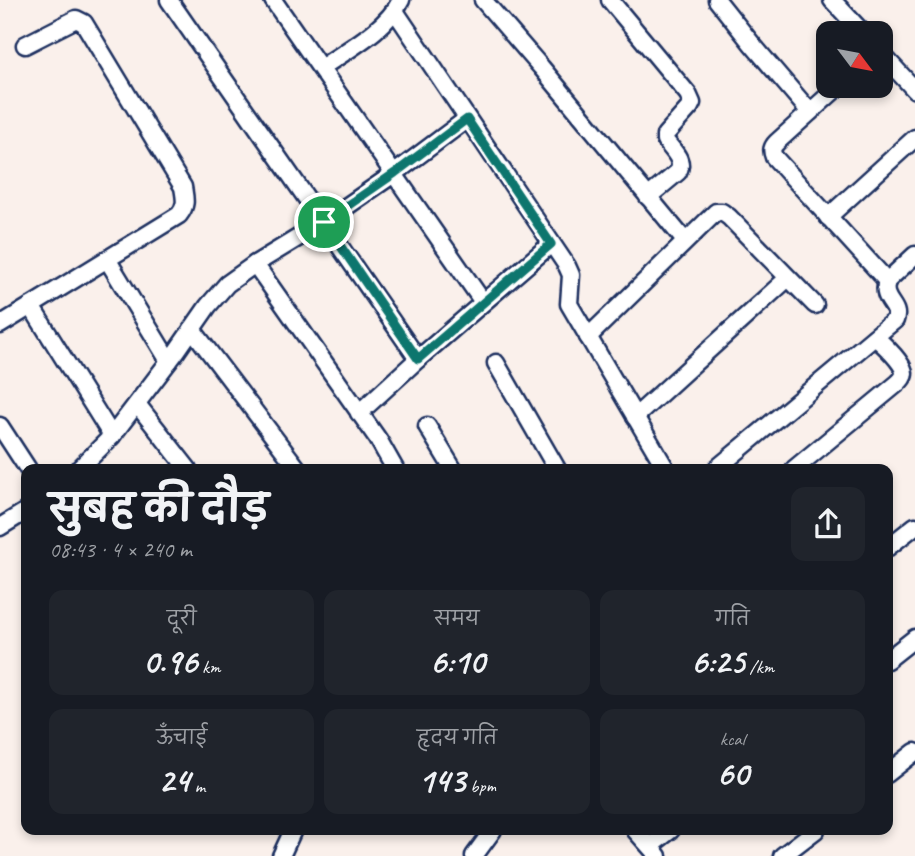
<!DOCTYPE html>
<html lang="hi">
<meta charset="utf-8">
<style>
:root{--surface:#171b24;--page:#20242c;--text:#f1f3f6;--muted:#9ea1a6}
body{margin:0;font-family:Caveat,"Playpen Sans Deva",sans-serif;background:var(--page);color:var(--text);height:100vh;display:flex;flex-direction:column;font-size:26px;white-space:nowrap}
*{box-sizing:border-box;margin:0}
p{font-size:23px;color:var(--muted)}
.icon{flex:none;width:38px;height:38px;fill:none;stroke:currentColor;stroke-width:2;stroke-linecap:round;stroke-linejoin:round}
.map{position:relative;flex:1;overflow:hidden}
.side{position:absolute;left:21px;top:464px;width:872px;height:371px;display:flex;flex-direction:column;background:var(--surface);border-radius:14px;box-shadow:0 4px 10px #0003}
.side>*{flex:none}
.needle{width:46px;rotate:122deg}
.controls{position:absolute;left:816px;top:21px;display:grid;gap:14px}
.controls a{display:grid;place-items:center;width:77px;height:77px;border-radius:14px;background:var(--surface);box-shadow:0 4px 10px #0003;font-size:35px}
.pin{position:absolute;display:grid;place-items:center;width:60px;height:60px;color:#fff;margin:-30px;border:4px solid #fff;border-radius:50%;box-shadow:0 2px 7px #0007}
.round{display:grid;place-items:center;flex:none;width:74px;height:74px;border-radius:14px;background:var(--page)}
.overview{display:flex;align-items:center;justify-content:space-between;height:119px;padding:0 28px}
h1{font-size:38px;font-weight:700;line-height:52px}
.metrics{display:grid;grid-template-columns:repeat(3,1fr);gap:10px;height:119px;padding:7px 28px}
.metrics div{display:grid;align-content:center;border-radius:14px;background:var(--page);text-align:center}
.metrics b{font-size:35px;font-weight:700}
.metrics small{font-size:19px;font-weight:400}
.metrics p{font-size:19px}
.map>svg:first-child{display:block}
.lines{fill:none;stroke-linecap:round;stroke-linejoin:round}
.street-casing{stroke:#1b2f5e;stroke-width:21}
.street{stroke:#fff;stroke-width:16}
.route-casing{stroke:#fff;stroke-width:14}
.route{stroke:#0f766e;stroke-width:9}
</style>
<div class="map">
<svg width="915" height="856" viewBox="0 0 915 856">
<rect width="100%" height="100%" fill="#faf0eb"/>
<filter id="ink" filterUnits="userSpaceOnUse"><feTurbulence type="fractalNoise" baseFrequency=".0143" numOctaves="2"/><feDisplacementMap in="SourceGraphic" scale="14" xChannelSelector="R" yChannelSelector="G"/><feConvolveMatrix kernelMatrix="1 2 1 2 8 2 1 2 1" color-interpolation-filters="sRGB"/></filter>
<g filter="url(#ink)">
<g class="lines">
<defs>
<g id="street">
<polyline points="169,0 418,359"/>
<polyline points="273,0 483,302"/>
<polyline points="483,0 541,67 685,241"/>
<path d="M 610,0 L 688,94 L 692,103 L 690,107 L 665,135 L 665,140 C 672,150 685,160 678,172 L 648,197"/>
<polyline points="717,0 752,44 810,112"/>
<polyline points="832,0 863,33"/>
<polyline points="395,11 567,266 571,275 569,304 666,469"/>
<polyline points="880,52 915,90"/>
<path d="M 321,68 C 348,49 386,30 401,0"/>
<path d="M 839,86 L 777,142 C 772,147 771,150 774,157 L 887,281"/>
<polyline points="828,217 915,138"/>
<polyline points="107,259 169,361"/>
<polyline points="255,264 378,439 395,469"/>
<polyline points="31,306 112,436"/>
<path d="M 0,325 L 179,215 C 187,205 185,199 183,187 L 84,23 L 76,19 L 25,45"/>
<polyline points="192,329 298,469"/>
<polyline points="588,337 716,212 722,212 729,217 815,305"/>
<polyline points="496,363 557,469"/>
<polyline points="137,404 188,469"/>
<polyline points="359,413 418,359 551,244"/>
<polyline points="635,417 788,278"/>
<polyline points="0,426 28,469"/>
<polyline points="427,426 453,469"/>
<polyline points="79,469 112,436 176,352 208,306 227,284 255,264 324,222 395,173 467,119"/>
<path d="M 716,469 L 895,320 C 901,305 880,301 887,281 L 915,255"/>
<path d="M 794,469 L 898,383 C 901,380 904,377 904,373 C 904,363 883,344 875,337"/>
<polyline points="0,527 26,511"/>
<polyline points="887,548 915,526"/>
<polyline points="887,660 915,638"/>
<polyline points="887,774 915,752"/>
<polyline points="635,830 658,856"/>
<polyline points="650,846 671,830"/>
<polyline points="281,856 293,830"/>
<polyline points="474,856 493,830"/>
<polyline points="782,856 816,830"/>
</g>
</defs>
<!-- street casing -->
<use href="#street" class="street-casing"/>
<!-- street -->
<use href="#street" class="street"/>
</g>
</g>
<g class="lines" filter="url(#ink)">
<defs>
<polygon id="route" points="467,119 551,244 418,359 324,222 395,173"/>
</defs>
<!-- route casing -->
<use href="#route" class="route-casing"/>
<!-- route -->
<use href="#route" class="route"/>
</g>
</svg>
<div class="controls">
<a><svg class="needle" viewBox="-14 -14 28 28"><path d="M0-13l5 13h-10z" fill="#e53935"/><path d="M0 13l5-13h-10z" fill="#9ea1a6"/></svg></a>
</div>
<div class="pin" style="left:324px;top:222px;background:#1e9e55"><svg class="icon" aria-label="arrive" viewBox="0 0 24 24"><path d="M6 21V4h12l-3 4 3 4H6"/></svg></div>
<section class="side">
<div class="overview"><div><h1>सुबह की दौड़</h1><p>08:43 · 4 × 240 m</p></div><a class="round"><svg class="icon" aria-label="share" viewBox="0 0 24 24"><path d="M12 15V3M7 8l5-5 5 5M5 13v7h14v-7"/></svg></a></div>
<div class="metrics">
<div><p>दूरी</p><b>0.96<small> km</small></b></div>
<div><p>समय</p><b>6:10</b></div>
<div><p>गति</p><b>6:25<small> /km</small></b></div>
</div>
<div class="metrics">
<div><p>ऊँचाई</p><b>24<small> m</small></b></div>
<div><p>हृदय गति</p><b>143<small> bpm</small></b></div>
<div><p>kcal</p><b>60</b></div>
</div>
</section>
</div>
